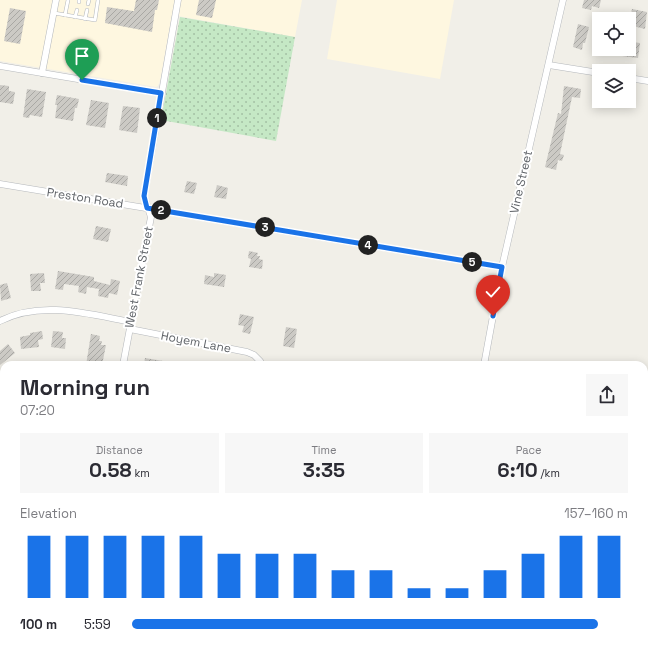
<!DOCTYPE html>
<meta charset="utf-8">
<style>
:root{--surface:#fff;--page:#f7f7f7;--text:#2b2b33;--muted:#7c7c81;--accent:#1a73e8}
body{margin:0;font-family:"Space Grotesk",sans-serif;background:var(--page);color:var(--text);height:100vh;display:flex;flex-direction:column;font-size:15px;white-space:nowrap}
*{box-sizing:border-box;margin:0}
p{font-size:13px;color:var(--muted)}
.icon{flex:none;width:22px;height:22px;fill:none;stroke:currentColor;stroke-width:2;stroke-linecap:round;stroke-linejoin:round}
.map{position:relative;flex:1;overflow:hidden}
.details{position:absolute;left:0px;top:361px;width:648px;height:286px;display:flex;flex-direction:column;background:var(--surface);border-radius:12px 12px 0 0;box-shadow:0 2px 10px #0003}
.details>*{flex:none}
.controls{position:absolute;left:592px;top:12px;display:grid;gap:8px}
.controls a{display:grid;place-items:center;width:44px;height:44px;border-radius:0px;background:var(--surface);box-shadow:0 2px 10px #0003;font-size:20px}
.pin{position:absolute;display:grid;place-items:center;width:34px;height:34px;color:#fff;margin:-41px -17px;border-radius:50% 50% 50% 0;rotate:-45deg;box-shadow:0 0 4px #0007}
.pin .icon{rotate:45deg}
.km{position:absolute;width:20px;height:20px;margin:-10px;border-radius:50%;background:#222;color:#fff;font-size:11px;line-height:20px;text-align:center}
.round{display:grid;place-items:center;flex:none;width:42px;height:42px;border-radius:0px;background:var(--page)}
.headline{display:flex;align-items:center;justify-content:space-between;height:68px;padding:0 20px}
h1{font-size:22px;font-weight:800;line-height:30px}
.stats{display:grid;grid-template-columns:repeat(3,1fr);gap:6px;height:68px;padding:4px 20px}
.stats div{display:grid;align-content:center;border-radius:0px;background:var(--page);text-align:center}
.stats b{font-size:20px;font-weight:800}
.stats small{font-size:11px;font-weight:400}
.stats p{font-size:11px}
.chart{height:112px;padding:8px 20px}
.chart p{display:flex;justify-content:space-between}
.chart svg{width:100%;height:72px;margin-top:4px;stroke:var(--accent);stroke-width:6}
ul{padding:0 20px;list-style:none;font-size:13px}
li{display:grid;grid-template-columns:64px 48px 1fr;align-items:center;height:30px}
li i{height:10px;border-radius:5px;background:var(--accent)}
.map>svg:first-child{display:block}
.commercial{fill:#fef7e0}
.education{fill:#e1ded6}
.park{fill:url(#park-dots)}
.building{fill:url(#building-hatch)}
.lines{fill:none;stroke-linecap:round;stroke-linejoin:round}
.service-casing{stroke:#b5b8bc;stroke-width:4}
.minor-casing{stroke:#b5b8bc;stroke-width:7}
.service{stroke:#fff;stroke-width:3}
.minor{stroke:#fff;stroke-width:6}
.route-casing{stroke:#fff;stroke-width:8}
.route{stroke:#1a73e8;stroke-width:5}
.labels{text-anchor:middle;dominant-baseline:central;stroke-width:4;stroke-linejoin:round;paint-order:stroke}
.street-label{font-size:12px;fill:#5f6368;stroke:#fff}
</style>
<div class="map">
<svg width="648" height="647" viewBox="0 0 648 647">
<defs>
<pattern id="park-dots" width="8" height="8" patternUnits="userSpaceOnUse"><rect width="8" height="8" fill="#c5e8c5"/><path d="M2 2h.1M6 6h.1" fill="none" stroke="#a3c0a4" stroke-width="1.8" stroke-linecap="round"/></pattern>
<pattern id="building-hatch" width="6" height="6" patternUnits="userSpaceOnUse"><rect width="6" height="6" fill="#cccac5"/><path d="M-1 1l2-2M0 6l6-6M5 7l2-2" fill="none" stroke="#a9a8a4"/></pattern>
</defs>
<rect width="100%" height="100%" fill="#f1efe8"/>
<!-- commercial -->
<g class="commercial">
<polygon points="0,0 302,0 295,37 172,15 160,81 158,86 156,87 0,61"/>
<polygon points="337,0 454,0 440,79 327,59"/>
</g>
<!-- education -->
<polygon class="education" points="226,643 437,643 437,647 225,647"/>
<!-- park -->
<g class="park">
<polygon points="180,17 295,37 276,141 161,120"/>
<polygon points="244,643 272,643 271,647 245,647"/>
</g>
<!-- building -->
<g class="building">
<polygon points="136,0 159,0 157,10 155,10 152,32 105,23 107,7 133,11 134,11"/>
<polygon points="199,0 216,0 212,18 196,15"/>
<polygon points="584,0 601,0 599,8 592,6 591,10 582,8"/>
<polygon points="10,8 26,11 20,44 4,41"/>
<polygon points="632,9 647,12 645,29 629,25"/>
<polygon points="578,24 589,27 585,43 583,43 582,50 573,47"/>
<polygon points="633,42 640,43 638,58 622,56 623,49 629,49 629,45 632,46"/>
<polygon points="0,85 9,86 9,91 15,92 13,104 0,102"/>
<polygon points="564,86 581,89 580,98 572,97 560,154 564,155 562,161 558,160 556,170 545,167 558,113 561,114"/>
<polygon points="27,89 46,92 42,117 30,115 29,118 23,117"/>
<polygon points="57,95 79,99 77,108 75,108 73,121 55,118 57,105 55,105"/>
<polygon points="91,100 109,103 105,128 86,125"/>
<polygon points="123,106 140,108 137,133 119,130"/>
<polygon points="107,173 128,176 127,186 105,182"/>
<polygon points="187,181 197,183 194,194 184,192"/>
<polygon points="217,185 228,188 226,199 214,197"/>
<polygon points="96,226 111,229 108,242 93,239"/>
<polygon points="249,251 258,253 257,256 260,256 259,259 263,260 262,269 249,267 251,259 248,258"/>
<polygon points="58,271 94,277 94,281 110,285 111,279 120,281 117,295 109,293 108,298 98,296 99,289 87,287 86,294 78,292 79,286 64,284 63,290 55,289"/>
<polygon points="44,273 45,283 40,283 41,291 31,291 30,274"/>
<polygon points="214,273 226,275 224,287 204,284 205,275 214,277"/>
<polygon points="7,283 11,298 1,301 0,285"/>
<polygon points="240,314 254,317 250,334 242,332 244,326 238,325"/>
<polygon points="286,327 297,329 294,348 283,346"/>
<polygon points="42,331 43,339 38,340 39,347 21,349 20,337 30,335 30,333"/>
<polygon points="53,331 63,332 62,338 66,338 65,349 51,347"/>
<polygon points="91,334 100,336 99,341 102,341 101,345 106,345 102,365 86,365"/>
<polygon points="8,344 15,353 0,365 0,351"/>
<polygon points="145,358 169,362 169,365 144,365"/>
</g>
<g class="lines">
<defs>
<g id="service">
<polyline points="79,2 79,0"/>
<polyline points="88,4 89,0"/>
<polyline points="54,13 95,20 98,0"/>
<polyline points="65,15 68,0"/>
<polyline points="75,17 77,10"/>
<polyline points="85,19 87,10"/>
<polyline points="408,647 409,643"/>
</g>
<g id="minor">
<polyline points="549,65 599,73"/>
<polyline points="0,66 161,93"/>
<polyline points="42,73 56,0"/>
<polyline points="629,78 648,81"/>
<polyline points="0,184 502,267"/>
<path d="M 0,321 C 41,300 88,314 131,322"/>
<polyline points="130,329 247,352 254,355 260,361"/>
<polyline points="123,365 151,217 144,196 178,0"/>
<polyline points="484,365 502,267 563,0"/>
<polyline points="0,431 4,431"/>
<polyline points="644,536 648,534"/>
<polyline points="0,600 4,600"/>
<polyline points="168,647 170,643"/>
<polyline points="441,647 441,643"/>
</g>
</defs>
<!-- service casing -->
<use href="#service" class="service-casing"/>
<!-- minor casing -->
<use href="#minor" class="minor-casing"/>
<!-- service -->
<use href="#service" class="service"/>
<!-- minor -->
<use href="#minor" class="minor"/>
</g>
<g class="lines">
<defs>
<polyline id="route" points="82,80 161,93 144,196 147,208 502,267 493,316"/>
</defs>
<!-- route casing -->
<use href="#route" class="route-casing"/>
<!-- route -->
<use href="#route" class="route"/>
</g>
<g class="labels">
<!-- street labels -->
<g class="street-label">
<text transform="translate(521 182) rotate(-77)">Vine Street</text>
<text transform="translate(85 198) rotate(9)">Preston Road</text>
<text transform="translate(139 277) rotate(-79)">West Frank Street</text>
<text transform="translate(196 342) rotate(11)">Hoyem Lane</text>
</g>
</g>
</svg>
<div class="controls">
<a><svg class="icon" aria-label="locate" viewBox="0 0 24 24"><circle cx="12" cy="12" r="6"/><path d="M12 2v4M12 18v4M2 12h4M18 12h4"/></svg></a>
<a><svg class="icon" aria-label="layers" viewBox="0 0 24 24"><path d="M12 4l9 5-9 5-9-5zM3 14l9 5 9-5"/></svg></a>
</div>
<div class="pin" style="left:82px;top:80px;background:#1e9e55"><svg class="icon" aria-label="arrive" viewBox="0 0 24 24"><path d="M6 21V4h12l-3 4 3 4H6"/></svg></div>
<div class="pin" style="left:493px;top:316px;background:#d93025"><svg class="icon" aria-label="check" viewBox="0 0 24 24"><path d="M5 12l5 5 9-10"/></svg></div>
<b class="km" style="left:157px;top:118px">1</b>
<b class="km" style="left:161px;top:210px">2</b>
<b class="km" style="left:265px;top:227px">3</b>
<b class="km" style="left:368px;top:245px">4</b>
<b class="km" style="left:472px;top:262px">5</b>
<section class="details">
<div class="headline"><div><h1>Morning run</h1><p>07:20</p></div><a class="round"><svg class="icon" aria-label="share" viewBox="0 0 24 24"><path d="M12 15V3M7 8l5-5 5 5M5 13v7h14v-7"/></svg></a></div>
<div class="stats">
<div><p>Distance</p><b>0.58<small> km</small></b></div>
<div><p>Time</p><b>3:35</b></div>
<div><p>Pace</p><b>6:10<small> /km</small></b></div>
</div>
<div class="chart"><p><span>Elevation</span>157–160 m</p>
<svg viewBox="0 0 160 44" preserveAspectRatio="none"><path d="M5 44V6M15 44V6M25 44V6M35 44V6M45 44V6M55 44V17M65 44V17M75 44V17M85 44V27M95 44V27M105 44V38M115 44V38M125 44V27M135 44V17M145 44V6M155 44V6"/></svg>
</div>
<ul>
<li><b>100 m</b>5:59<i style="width:94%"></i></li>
</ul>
</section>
</div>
